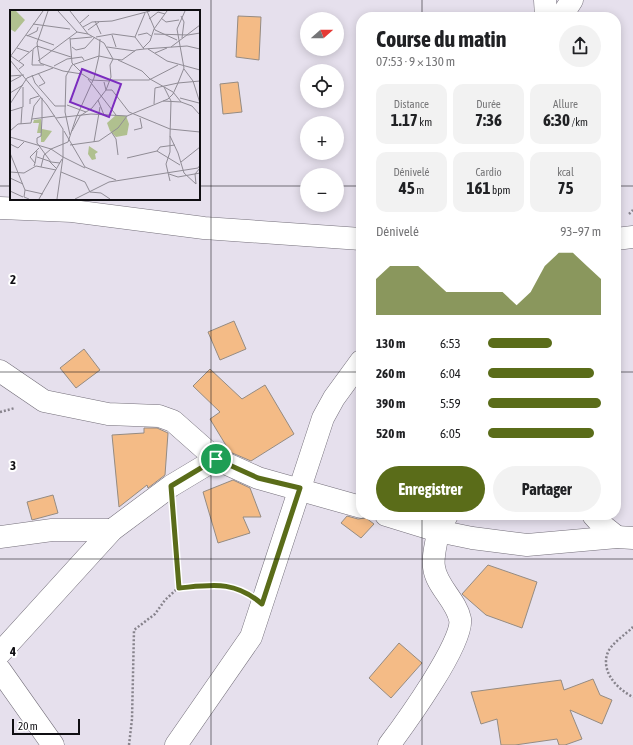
<!DOCTYPE html>
<html lang="fr">
<meta charset="utf-8">
<style>
:root{--surface:#fff;--page:#f2f2f2;--text:#202124;--muted:#757577;--accent:#5a6c19}
body{margin:0;font-family:"Asap Condensed",sans-serif;background:var(--page);color:var(--text);height:100vh;display:flex;flex-direction:column;font-size:15px;white-space:nowrap}
*{box-sizing:border-box;margin:0}
p{font-size:13px;color:var(--muted)}
.icon{flex:none;width:22px;height:22px;fill:none;stroke:currentColor;stroke-width:2;stroke-linecap:round;stroke-linejoin:round}
.map{position:relative;flex:1;overflow:hidden}
.side{position:absolute;left:356px;top:12px;width:265px;height:508px;display:flex;flex-direction:column;background:var(--surface);border-radius:16px;box-shadow:0 2px 10px #0003}
.side>*{flex:none}
.needle{width:26px;rotate:69deg}
.buttons{position:absolute;left:300px;top:12px;display:grid;gap:8px}
.buttons a{display:grid;place-items:center;width:44px;height:44px;border-radius:50%;background:var(--surface);box-shadow:0 2px 10px #0003;font-size:20px}
.scale{position:absolute;left:12px;bottom:10px;width:68px;box-sizing:border-box;padding-left:4px;border:2px solid #0f0e12;border-top:0;font-size:11px;line-height:14px;white-space:nowrap;color:#0f0e12;-webkit-text-stroke:3px #fff;paint-order:stroke}
.pin{position:absolute;display:grid;place-items:center;width:34px;height:34px;color:#fff;margin:-17px;border:2px solid #fff;border-radius:50%;box-shadow:0 1px 4px #0007}
.round{display:grid;place-items:center;flex:none;width:42px;height:42px;border-radius:21px;background:var(--page)}
.headline{display:flex;align-items:center;justify-content:space-between;height:68px;padding:0 20px}
h1{font-size:22px;font-weight:700;line-height:30px}
.stats{display:grid;grid-template-columns:repeat(3,1fr);gap:6px;height:68px;padding:4px 20px}
.stats div{display:grid;align-content:center;border-radius:10px;background:var(--page);text-align:center}
.stats b{font-size:17px;font-weight:700}
.stats small{font-size:11px;font-weight:400}
.stats p{font-size:11px}
.chart{height:112px;padding:8px 20px}
.chart p{display:flex;justify-content:space-between}
.chart svg{width:100%;height:72px;margin-top:4px;fill:var(--accent);opacity:.7}
.button{display:flex;gap:8px;margin-top:auto;padding:8px 20px}
.button a{flex:1;height:46px;border-radius:24px;background:var(--accent);color:#fff;font-size:16px;font-weight:700;line-height:46px;text-align:center}
.button a+a{background:var(--page);color:var(--text)}
ul{padding:0 20px;list-style:none;font-size:13px}
li{display:grid;grid-template-columns:64px 48px 1fr;align-items:center;height:30px}
li i{height:10px;border-radius:5px;background:var(--accent)}
.map>svg:first-child{display:block}
.building{fill:#f4bb86;stroke:#958b82}
.lines{fill:none;stroke-linecap:round;stroke-linejoin:round}
.minor-casing{stroke:#746f7a;stroke-width:23}
.path{stroke:#87838c;stroke-width:2.5;stroke-dasharray:2 2;stroke-linecap:butt}
.minor{stroke:#fff;stroke-width:22}
.route-casing{stroke:#fff;stroke-width:8}
.route{stroke:#5a6c19;stroke-width:5}
.grid{fill:none;stroke:#0f0e12;stroke-width:1;stroke-opacity:0.55}
.inset-road{fill:none;stroke:#908c95;stroke-width:1}
.view{fill:#7b2cbf;fill-opacity:0.15;stroke:#7b2cbf;stroke-width:2}
.inset-edge{fill:none;stroke:#0f0e12;stroke-width:2}
.grid-label{font-size:13px;text-anchor:middle;font-weight:bold;fill:#0f0e12;stroke:#fff;stroke-width:4;stroke-linejoin:round;paint-order:stroke}
</style>
<div class="map">
<svg width="633" height="745" viewBox="0 0 633 745">
<rect width="100%" height="100%" fill="#e6e0ed"/>
<!-- building -->
<g class="building">
<polygon points="238,16 261,17 259,60 236,57"/>
<polygon points="238,82 242,112 223,114 220,84"/>
<polygon points="234,321 246,349 220,360 208,332"/>
<polygon points="84,349 100,370 76,388 60,368"/>
<polygon points="210,369 242,399 265,385 294,434 251,461 230,452 210,419 220,412 193,386"/>
<polygon points="144,428 157,428 168,433 165,475 148,488 147,485 119,507 112,435 144,433"/>
<polygon points="233,480 250,488 261,517 243,517 250,533 218,543 203,492"/>
<polygon points="53,495 58,513 32,520 27,502"/>
<polygon points="347,516 358,519 366,518 374,524 361,538 341,523"/>
<polygon points="488,565 537,582 522,628 486,615 462,594"/>
<polygon points="399,643 422,663 391,698 369,678"/>
<polygon points="593,679 600,695 612,700 602,724 570,710 582,739 565,745 559,745 557,739 515,745 501,745 497,719 481,724 471,692 561,680 564,690"/>
</g>
<g class="lines">
<defs>
<g id="minor">
<polyline points="545,0 546,17"/>
<polyline points="561,17 572,0"/>
<polyline points="0,208 72,211 204,228 361,239"/>
<polyline points="616,239 633,237"/>
<polyline points="0,371 44,401 108,414 159,416 173,421 216,459 258,478 361,507"/>
<polyline points="386,515 438,531 447,515"/>
<polyline points="593,515 602,525 617,537"/>
<polyline points="0,537 52,530 112,530"/>
<polyline points="0,653 112,530 171,486 216,459"/>
<polyline points="0,670 53,745"/>
<polyline points="176,745 251,637 323,418 334,398 361,361"/>
<path d="M 389,745 C 404,725 465,641 460,619 C 456,600 436,586 434,567 C 432,556 437,542 438,531 L 472,538 L 527,545 L 617,537 L 633,538"/>
</g>
</defs>
<!-- minor casing -->
<use href="#minor" class="minor-casing"/>
<!-- path -->
<g class="path">
<polyline points="629,214 633,210"/>
<polyline points="0,412 15,408"/>
<polyline points="173,512 179,587"/>
<path d="M 633,627 C 626,634 612,643 608,652 C 600,671 617,689 633,697"/>
<polyline points="129,745 132,719 134,630 155,614 165,600 179,587 217,585 244,591"/>
</g>
<!-- minor -->
<use href="#minor" class="minor"/>
</g>
<g class="lines">
<defs>
<path id="route" d="M 216,459 L 258,478 L 300,488 L 262,604 C 234,580 212,585 179,588 L 171,486 Z"/>
</defs>
<!-- route casing -->
<use href="#route" class="route-casing"/>
<!-- route -->
<use href="#route" class="route"/>
</g>
<!-- grid -->
<path class="grid" d="M 211,0 L 211,745M 422,0 L 422,17M 0,186 L 11,186M 199,186 L 307,186M 337,186 L 361,186M 616,186 L 633,186M 0,372 L 361,372M 616,372 L 633,372M 422,515 L 422,745M 0,559 L 633,559"/>
<!-- overview -->
<g transform="translate(10 10)">
<rect width="190" height="190" fill="#e6e0ed"/>
<path d="M 0,1 L 6,1 L 15,10 L 5,22 L 0,19 ZM 106,105 L 116,106 L 119,114 L 117,125 L 106,127 L 100,121 L 97,113 ZM 31,109 L 32,119 L 42,121 L 34,132 L 31,132 L 31,123 L 27,123 L 29,113 L 23,113 L 24,110 ZM 79,136 L 88,142 L 85,144 L 86,149 L 82,150 L 78,144 Z" fill="#b0c08f"/>
<path class="inset-road" d="M 38,1 L 27,33 L 30,53 L 53,61 L 72,64 L 81,70 L 100,71M 48,1 L 67,22M 60,1 L 78,24 L 94,33 L 103,49 L 112,50 L 126,40 L 134,39 L 177,36 L 190,39M 137,1 L 145,20 L 167,30M 171,6 L 174,12 L 172,28M 151,8 L 156,12 L 169,10M 139,9 L 148,2 L 155,4M 85,11 L 91,24M 70,13 L 79,5M 23,14 L 60,19M 73,17 L 82,12 L 102,11 L 140,1M 78,20 L 89,12M 144,24 L 178,25 L 190,23M 16,25 L 44,35M 102,25 L 106,37M 128,25 L 137,23 L 141,26M 17,26 L 27,21 L 28,17M 86,27 L 103,24 L 125,27 L 134,39M 125,27 L 135,3M 60,28 L 62,53 L 72,63M 60,29 L 82,27M 62,37 L 66,40 L 75,38 L 85,27M 97,37 L 125,41M 161,37 L 190,15M 7,38 L 19,42M 133,38 L 140,31 L 144,19 L 157,1M 138,39 L 157,51 L 190,60M 145,43 L 157,38M 1,46 L 14,55 L 9,59M 0,47 L 33,1M 0,50 L 37,95 L 53,119 L 53,147 L 47,189M 108,50 L 132,61 L 140,69 L 163,82 L 171,92 L 182,96 L 190,105M 9,51 L 22,40M 28,51 L 67,22 L 78,24M 34,55 L 22,55 L 23,39 L 27,36 L 61,47M 44,56 L 57,49 L 72,47 L 74,50M 174,59 L 183,71 L 190,93M 28,63 L 35,73 L 29,76M 22,65 L 25,73 L 45,96 L 56,96M 0,66 L 14,65M 78,69 L 106,105M 100,70 L 139,70 L 168,55M 0,72 L 11,66M 154,77 L 161,91 L 160,126 L 168,143 L 174,163 L 186,174M 0,83 L 13,75M 32,88 L 32,109M 170,88 L 189,93M 88,90 L 94,105M 153,91 L 171,92M 0,94 L 17,68 L 43,58M 20,94 L 20,89 L 29,86M 144,94 L 145,78 L 168,73 L 174,58 L 167,19 L 175,1M 57,95 L 76,102M 0,101 L 13,97 L 13,77M 46,108 L 81,104 L 117,106 L 158,89 L 163,84 L 168,73 L 190,71M 22,109 L 45,106M 11,114 L 12,98M 124,120 L 132,118 L 130,108M 0,121 L 8,114 L 21,113 L 24,96 L 31,87M 54,121 L 75,157 L 106,170M 62,121 L 70,106 L 82,98 L 96,80 L 94,72M 102,123 L 106,129 L 108,145M 60,125 L 55,102 L 56,66 L 62,55 L 89,46 L 90,29M 160,126 L 160,142 L 156,154 L 160,171M 0,127 L 41,139 L 58,132 L 66,108 L 84,68 L 89,46 L 103,49 L 100,55 L 101,67 L 96,80 L 102,80 L 119,102 L 160,119 L 190,122M 84,132 L 90,97M 27,133 L 41,152 L 50,153M 27,133 L 27,128 L 31,126 L 32,109M 0,134 L 8,138 L 14,132M 60,135 L 89,131 L 108,118 L 117,106M 147,141 L 170,155M 0,143 L 15,180 L 14,187 L 19,189M 27,147 L 39,151 L 47,159M 53,147 L 75,158M 117,148 L 147,141 L 150,137 L 165,135M 171,152 L 190,137M 25,153 L 27,141M 24,156 L 25,153 L 20,147 L 29,138M 31,157 L 34,145 L 41,139 L 53,147M 0,162 L 14,163 L 26,156 L 46,160M 51,162 L 75,172 L 80,182 L 91,183 L 100,189M 159,164 L 168,167 L 190,163M 0,168 L 13,174M 186,174 L 185,164 L 190,158M 15,180 L 33,184M 0,181 L 13,187M 29,189 L 52,149M 65,189 L 99,172 L 188,158 L 190,155"/>
<path class="view" d="M 72,59 L 111,74 L 99,107 L 60,92 Z"/>
<rect width="190" height="190" class="inset-edge"/>
</g>
<g class="grid-label">
<text x="13" y="284">2</text>
<text x="13" y="470">3</text>
<text x="13" y="656">4</text>
</g>
</svg>
<div class="buttons">
<a><svg class="needle" viewBox="-14 -14 28 28"><path d="M0-13l5 13h-10z" fill="#e53935"/><path d="M0 13l5-13h-10z" fill="#757577"/></svg></a>
<a><svg class="icon" aria-label="locate" viewBox="0 0 24 24"><circle cx="12" cy="12" r="6"/><path d="M12 2v4M12 18v4M2 12h4M18 12h4"/></svg></a>
<a>+</a>
<a>−</a>
</div>
<div class="scale">20 m</div>
<div class="pin" style="left:216px;top:459px;background:#1e9e55"><svg class="icon" aria-label="arrive" viewBox="0 0 24 24"><path d="M6 21V4h12l-3 4 3 4H6"/></svg></div>
<section class="side">
<div class="headline"><div><h1>Course du matin</h1><p>07:53 · 9 × 130 m</p></div><a class="round"><svg class="icon" aria-label="share" viewBox="0 0 24 24"><path d="M12 15V3M7 8l5-5 5 5M5 13v7h14v-7"/></svg></a></div>
<div class="stats">
<div><p>Distance</p><b>1.17<small> km</small></b></div>
<div><p>Durée</p><b>7:36</b></div>
<div><p>Allure</p><b>6:30<small> /km</small></b></div>
</div>
<div class="stats">
<div><p>Dénivelé</p><b>45<small> m</small></b></div>
<div><p>Cardio</p><b>161<small> bpm</small></b></div>
<div><p>kcal</p><b>75</b></div>
</div>
<div class="chart"><p><span>Dénivelé</span>93–97 m</p>
<svg viewBox="0 0 160 44" preserveAspectRatio="none"><path d="M0 44V22L10 14L20 14L30 14L40 22L50 30L60 30L70 30L80 30L90 30L100 38L110 30L120 14L130 6L140 6L150 14L160 22V44z"/></svg>
</div>
<ul>
<li><b>130 m</b>6:53<i style="width:57%"></i></li>
<li><b>260 m</b>6:04<i style="width:94%"></i></li>
<li><b>390 m</b>5:59<i style="width:100%"></i></li>
<li><b>520 m</b>6:05<i style="width:94%"></i></li>
</ul>
<div class="button"><a>Enregistrer</a><a>Partager</a></div>
</section>
</div>
